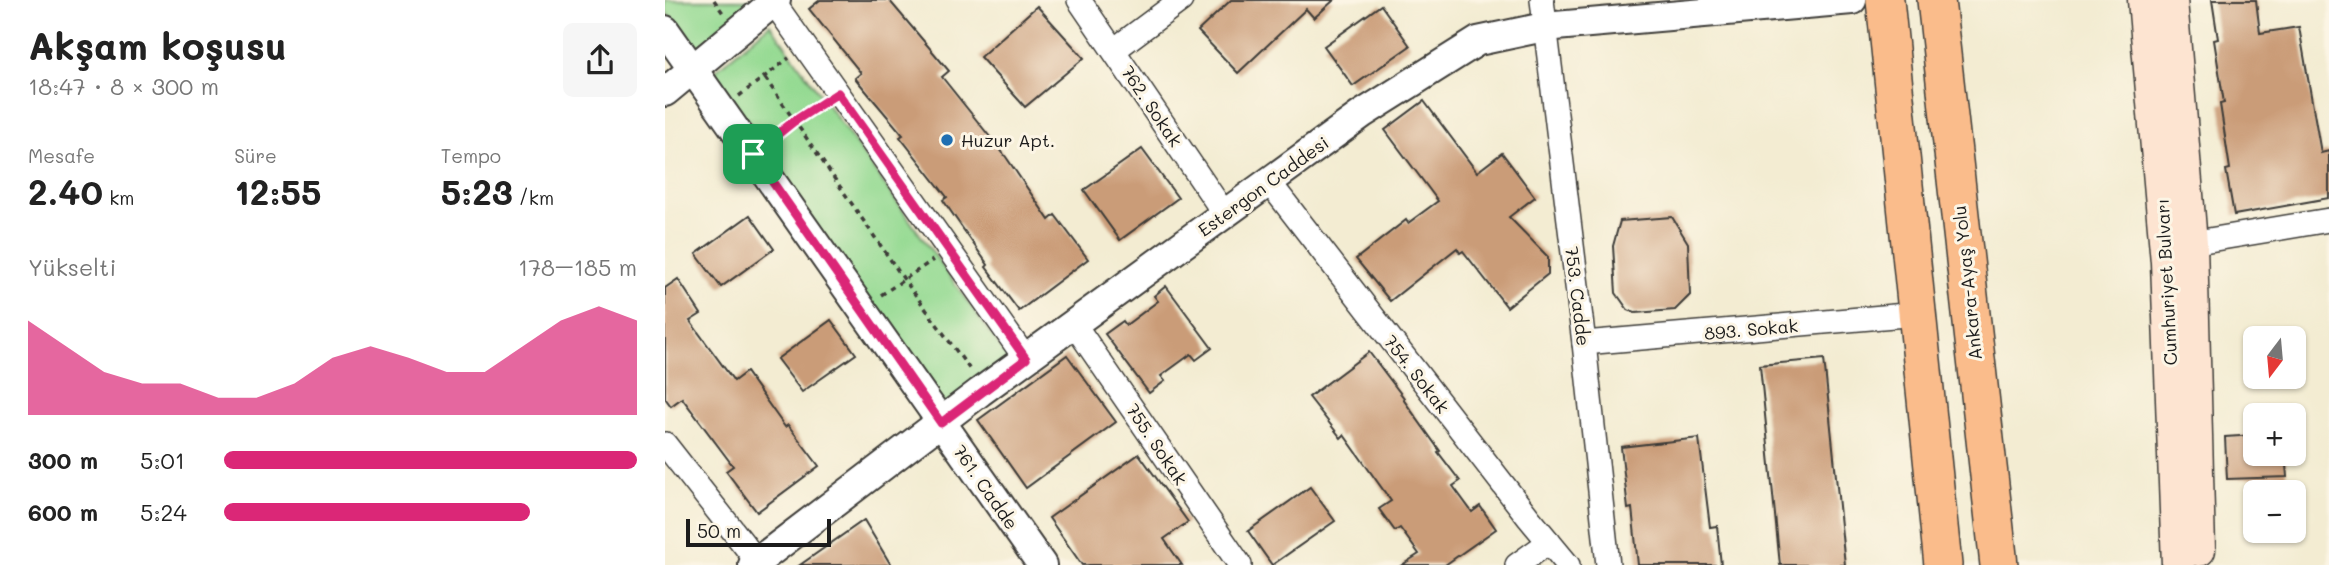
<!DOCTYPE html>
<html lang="tr">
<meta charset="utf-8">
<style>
:root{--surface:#fff;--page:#f6f6f6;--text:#222;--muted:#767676;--accent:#db2777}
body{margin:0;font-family:Mali,sans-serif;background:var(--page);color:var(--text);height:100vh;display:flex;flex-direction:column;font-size:26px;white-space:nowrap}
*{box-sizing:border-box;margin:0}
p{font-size:23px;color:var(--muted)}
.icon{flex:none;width:38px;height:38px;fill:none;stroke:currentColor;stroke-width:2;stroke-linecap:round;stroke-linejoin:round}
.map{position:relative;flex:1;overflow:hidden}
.side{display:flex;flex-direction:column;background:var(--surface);width:665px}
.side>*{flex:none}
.needle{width:46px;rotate:196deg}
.buttons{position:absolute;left:1578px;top:326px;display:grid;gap:14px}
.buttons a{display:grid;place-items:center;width:63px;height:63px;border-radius:10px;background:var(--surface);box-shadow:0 2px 5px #0004;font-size:35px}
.scale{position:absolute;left:21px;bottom:18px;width:145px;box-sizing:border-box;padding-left:7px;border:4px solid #1c1c1c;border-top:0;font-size:19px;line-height:24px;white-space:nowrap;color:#1c1c1c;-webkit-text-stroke:5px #fcf5e5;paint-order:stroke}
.pin{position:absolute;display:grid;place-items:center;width:60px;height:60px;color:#fff;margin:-30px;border-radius:14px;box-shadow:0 4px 10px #0006}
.round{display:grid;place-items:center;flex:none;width:74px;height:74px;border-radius:10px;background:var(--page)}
.summary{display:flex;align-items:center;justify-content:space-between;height:119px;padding:0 28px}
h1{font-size:38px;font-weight:700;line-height:52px}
.stats{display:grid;grid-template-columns:repeat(3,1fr);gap:10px;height:119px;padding:7px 28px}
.stats div{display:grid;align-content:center}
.stats b{font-size:35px;font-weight:700}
.stats small{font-size:19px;font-weight:400}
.stats p{font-size:19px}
.chart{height:196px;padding:14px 28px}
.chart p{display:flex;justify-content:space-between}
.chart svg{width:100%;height:126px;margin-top:7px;fill:var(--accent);opacity:.7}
ul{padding:0 28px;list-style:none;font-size:23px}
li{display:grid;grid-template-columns:112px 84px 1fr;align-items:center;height:52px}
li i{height:18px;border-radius:9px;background:var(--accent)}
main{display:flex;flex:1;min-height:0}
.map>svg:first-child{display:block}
.green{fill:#95da93;stroke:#587b58;stroke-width:2}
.building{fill:#ca9c78}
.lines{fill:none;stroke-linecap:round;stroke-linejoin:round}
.minor-casing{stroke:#3c3b37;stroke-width:26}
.tertiary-casing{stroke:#3c3b37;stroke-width:32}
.secondary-casing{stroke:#3c3b37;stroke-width:35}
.trunk-casing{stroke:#3c3b37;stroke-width:40}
.path{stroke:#3c3b37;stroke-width:3.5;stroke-dasharray:5 5;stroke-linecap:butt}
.minor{stroke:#fff;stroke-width:23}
.tertiary{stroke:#fff;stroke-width:28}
.secondary{stroke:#fde4d1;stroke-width:32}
.trunk{stroke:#fabc8b;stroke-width:37}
.route-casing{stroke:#fff;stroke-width:14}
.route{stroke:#db2777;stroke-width:9}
.poi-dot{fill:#1f6fb2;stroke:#fcf5e5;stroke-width:2.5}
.labels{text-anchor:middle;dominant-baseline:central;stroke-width:6;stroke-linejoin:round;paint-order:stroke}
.street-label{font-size:18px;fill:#1c1c1c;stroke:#fcf5e5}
.poi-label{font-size:18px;fill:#1c1c1c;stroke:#fcf5e5;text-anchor:start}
</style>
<main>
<section class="side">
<div class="summary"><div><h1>Akşam koşusu</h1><p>18:47 · 8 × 300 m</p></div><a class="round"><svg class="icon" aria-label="share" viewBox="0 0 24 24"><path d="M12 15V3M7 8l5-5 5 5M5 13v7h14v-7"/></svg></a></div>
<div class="stats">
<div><p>Mesafe</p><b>2.40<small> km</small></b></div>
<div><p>Süre</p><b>12:55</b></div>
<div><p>Tempo</p><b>5:23<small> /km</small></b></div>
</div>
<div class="chart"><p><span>Yükselti</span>178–185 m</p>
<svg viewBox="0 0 160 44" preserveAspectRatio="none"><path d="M0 44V11L10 20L20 29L30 33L40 33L50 38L60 38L70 33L80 24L90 20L100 24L110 29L120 29L130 20L140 11L150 6L160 11V44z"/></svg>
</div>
<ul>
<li><b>300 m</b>5:01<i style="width:100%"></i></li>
<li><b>600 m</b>5:24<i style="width:74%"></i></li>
</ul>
</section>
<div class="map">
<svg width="1664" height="565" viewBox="0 0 1664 565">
<rect width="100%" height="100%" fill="#fcf5e5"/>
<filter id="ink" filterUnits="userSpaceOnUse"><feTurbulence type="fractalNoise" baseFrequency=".0143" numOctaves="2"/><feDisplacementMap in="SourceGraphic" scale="14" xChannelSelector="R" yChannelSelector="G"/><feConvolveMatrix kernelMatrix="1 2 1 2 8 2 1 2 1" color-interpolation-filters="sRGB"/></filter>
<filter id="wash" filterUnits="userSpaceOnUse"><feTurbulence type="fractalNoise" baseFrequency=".00686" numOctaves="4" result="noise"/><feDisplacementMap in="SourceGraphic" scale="28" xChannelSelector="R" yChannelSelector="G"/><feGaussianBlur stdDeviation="1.57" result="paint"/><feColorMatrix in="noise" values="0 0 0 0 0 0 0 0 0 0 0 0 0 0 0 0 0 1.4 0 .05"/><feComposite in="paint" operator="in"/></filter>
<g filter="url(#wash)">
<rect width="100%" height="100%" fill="#f3ecd2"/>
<!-- green -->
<g class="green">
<polygon points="0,0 85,0 88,5 30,52 0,10"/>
<polygon points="105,24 345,361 280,410 44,76"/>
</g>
<g id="blocks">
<!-- building -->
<g class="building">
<polygon points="155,0 224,0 284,71 277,77 341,157 384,220 390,215 423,259 354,311 321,267 323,265 278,200 282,197 235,137 238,135 190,78 196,73 144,9"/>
<polygon points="566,0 669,0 649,18 641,9 573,73 533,31"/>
<polygon points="1547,0 1591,0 1595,33 1634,27 1656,153 1664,151 1664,198 1569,215 1561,170 1565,169 1555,104 1559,103 1549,40 1553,39"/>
<polygon points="716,5 745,46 688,86 659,46"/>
<polygon points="372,6 419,58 360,107 315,57"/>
<polygon points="759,101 812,172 837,153 870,197 844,217 883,257 883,274 842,307 798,251 795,253 792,248 725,301 691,259 741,220 743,223 773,201 720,130"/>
<polygon points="477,149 513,198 455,240 419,190"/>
<polygon points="85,215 109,249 56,287 31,254"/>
<polygon points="1007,217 1023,243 1025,295 1010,310 970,313 963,310 951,293 948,246 955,221"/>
<polygon points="13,279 36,314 25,321 69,381 81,372 120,427 123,425 154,466 92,512 61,471 68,466 17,398 6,406 0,398 0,288"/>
<polygon points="501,286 547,348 531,360 526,354 496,376 500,381 484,393 440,334 458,321 461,325 493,301 489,296"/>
<polygon points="166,320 191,354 137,392 112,359"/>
<polygon points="704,352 739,398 738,399 775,451 773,452 795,481 788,486 807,512 815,506 831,529 780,565 737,565 754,554 735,528 730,531 714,509 726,501 679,435 676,438 644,397"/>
<polygon points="402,355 451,422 361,488 313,420"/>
<polygon points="1159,359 1180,565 1115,565 1095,365"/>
<polygon points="1591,435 1591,453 1620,453 1622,477 1562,479 1560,437"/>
<polygon points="1034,438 1045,527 1052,526 1056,565 973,565 967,508 963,509 956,447"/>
<polygon points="474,454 523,522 499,539 517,565 417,565 384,518"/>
<polygon points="645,487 670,521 607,565 583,531"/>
<polygon points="199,520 226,565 135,565"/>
</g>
</g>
</g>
<g filter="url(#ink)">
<use href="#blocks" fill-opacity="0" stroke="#3c3b37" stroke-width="2"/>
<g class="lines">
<defs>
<g id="minor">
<polyline points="107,0 361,359"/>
<polyline points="414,0 559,213"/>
<polyline points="877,0 919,343 943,565"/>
<polyline points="449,50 516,0"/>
<polyline points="604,182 864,518 903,565"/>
<polyline points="1512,244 1526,243 1664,220"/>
<polyline points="409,324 575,565"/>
<polyline points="919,343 1252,314"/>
<polyline points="0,444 95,565"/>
<polyline points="852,565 884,542"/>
</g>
<g id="tertiary">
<polyline points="0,30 377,565"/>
<polyline points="0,92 111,0"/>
<polyline points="88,565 315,392 697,114 813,41 879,27 1187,0"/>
</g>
<g id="secondary">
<polyline points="1479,0 1502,262 1513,565"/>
<polyline points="1506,0 1526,243 1534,550"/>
</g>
<g id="trunk">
<polyline points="1220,0 1278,565"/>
<polyline points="1271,0 1334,565"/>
</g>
</defs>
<!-- minor casing -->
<use href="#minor" class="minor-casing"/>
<!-- tertiary casing -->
<use href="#tertiary" class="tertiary-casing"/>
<!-- secondary casing -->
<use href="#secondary" class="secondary-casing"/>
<!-- trunk casing -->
<use href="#trunk" class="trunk-casing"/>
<!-- path -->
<g class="path">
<polyline points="49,0 60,16"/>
<polyline points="100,78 238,278 306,371"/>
<polyline points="74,96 124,58"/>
<polyline points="106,140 156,103"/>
<polyline points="216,295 268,260"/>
</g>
<!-- minor -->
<use href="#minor" class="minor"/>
<!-- tertiary -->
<use href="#tertiary" class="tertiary"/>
<!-- secondary -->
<use href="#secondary" class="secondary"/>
<!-- trunk -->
<use href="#trunk" class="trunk"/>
</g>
</g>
<g class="lines" filter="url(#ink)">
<defs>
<polygon id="route" points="173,93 361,359 276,423 88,154 128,122"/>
</defs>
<!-- route casing -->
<use href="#route" class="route-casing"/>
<!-- route -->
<use href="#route" class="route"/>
</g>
<!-- markers -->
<circle class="poi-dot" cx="282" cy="140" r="7"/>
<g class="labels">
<!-- street labels -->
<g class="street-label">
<text transform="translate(487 106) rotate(56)">762. Sokak</text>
<text transform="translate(598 186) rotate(-36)">Estergon Caddesi</text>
<text transform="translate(1501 282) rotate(-93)">Cumhuriyet Bulvarı</text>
<text transform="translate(1302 283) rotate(-96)">Ankara-Ayaş Yolu</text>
<text transform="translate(913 296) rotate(83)">753. Cadde</text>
<text transform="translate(1086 329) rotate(-5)">893. Sokak</text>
<text transform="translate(752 374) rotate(52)">754. Sokak</text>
<text transform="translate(492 444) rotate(56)">755. Sokak</text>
<text transform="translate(321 487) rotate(55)">761. Cadde</text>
</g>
<!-- poi labels -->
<g class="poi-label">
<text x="296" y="140">Huzur Apt.</text>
</g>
</g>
</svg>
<div class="buttons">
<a><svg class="needle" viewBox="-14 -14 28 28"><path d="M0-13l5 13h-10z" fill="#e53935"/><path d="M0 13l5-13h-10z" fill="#767676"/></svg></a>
<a>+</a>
<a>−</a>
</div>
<div class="scale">50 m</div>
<div class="pin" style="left:88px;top:154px;background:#1e9e55"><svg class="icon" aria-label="arrive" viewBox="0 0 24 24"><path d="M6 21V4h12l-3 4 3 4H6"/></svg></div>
</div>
</main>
